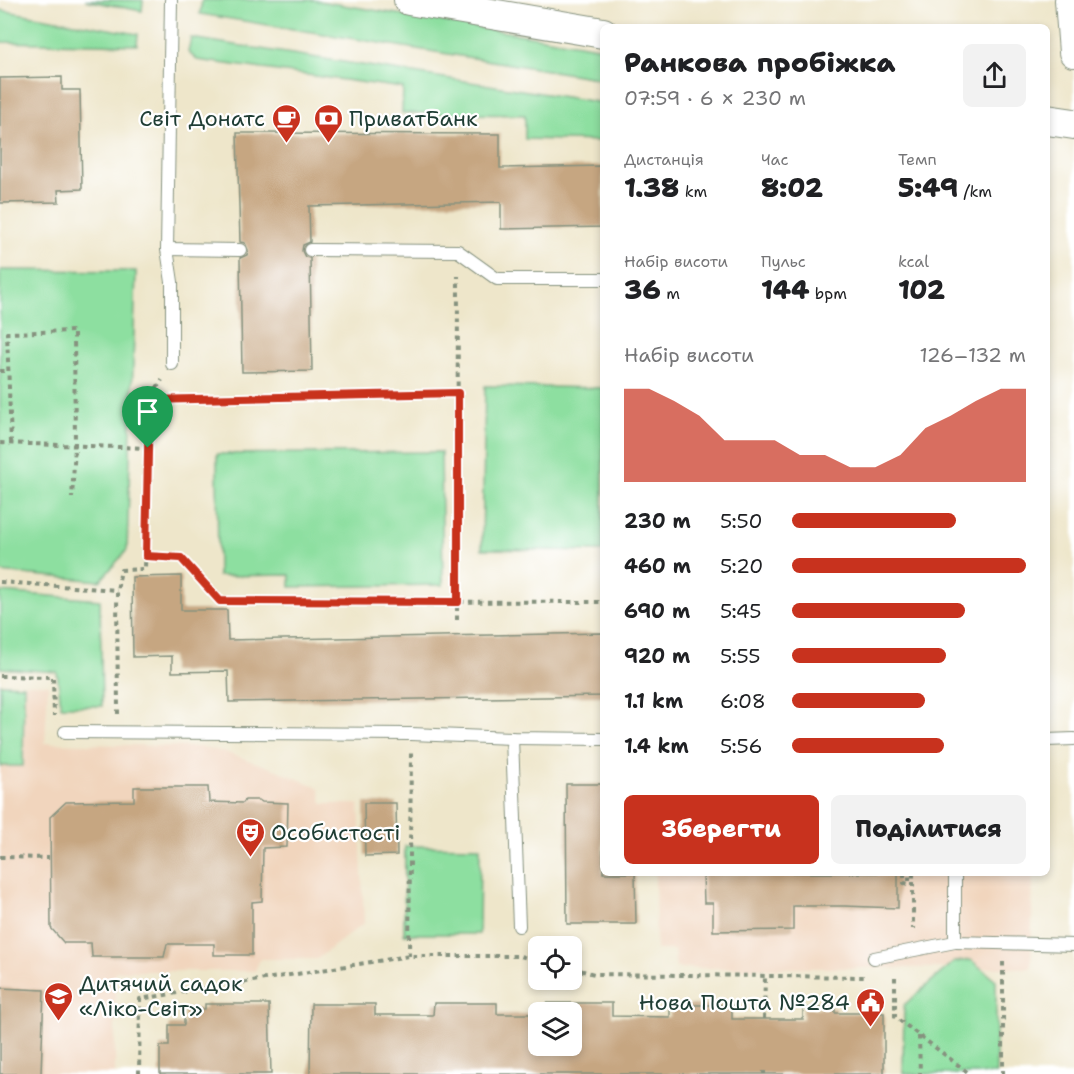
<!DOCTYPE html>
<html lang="uk">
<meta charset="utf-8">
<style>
:root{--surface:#fff;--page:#f2f2f2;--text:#202124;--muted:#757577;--accent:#c8321e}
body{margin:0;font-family:"Shantell Sans",sans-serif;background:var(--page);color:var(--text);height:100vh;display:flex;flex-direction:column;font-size:22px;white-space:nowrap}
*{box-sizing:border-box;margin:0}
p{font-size:20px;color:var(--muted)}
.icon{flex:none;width:33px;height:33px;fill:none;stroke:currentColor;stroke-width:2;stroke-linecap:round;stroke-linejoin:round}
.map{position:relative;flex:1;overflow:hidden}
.sheet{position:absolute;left:600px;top:24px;width:450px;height:852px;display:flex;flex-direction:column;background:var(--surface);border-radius:9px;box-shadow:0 3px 9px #0003}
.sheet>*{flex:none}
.tools{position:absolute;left:528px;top:936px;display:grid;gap:12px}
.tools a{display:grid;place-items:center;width:54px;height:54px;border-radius:9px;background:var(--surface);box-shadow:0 3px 9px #0003;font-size:30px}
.pin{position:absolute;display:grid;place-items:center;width:51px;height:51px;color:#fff;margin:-62px -26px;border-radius:50% 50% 50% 0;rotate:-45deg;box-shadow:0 0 6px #0007}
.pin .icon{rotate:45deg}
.round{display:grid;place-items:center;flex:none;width:63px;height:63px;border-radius:9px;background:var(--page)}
.headline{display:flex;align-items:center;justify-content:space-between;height:102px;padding:0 24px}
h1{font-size:27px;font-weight:800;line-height:45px}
.stats{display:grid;grid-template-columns:repeat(3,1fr);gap:9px;height:102px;padding:6px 24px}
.stats div{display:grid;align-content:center}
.stats b{font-size:26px;font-weight:800}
.stats small{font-size:16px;font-weight:400}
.stats p{font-size:16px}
.chart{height:168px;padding:12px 24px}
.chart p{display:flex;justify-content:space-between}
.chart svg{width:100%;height:108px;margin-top:6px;fill:var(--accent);opacity:.7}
.cta{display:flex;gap:12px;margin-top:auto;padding:12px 24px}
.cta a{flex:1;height:69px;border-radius:9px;background:var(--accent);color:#fff;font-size:24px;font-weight:800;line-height:69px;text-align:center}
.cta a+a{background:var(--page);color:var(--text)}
ul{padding:0 24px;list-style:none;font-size:20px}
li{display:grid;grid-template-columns:96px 72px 1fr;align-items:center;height:45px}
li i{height:15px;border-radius:8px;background:var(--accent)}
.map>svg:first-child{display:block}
.built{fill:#f1d5bd}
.green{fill:#8ddfa0;stroke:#568e6a;stroke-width:1.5}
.building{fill:#c6a681}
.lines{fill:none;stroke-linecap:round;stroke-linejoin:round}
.service-casing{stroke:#86927f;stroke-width:14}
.tertiary-casing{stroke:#86927f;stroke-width:32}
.path{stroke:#86927f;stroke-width:4;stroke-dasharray:4.5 4.5;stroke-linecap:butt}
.service{stroke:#fff;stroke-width:12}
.tertiary{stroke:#fff;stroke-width:30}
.route-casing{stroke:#fff;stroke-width:12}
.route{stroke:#c8321e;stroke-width:8}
.labels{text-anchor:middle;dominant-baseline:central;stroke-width:4.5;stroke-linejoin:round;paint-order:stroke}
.poi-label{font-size:22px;fill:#1f3d34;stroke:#fff;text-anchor:start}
</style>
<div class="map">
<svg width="1074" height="1074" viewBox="0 0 1074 1074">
<rect width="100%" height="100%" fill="#fff"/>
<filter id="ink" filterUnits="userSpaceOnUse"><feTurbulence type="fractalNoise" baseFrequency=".0167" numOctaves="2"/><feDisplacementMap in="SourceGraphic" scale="12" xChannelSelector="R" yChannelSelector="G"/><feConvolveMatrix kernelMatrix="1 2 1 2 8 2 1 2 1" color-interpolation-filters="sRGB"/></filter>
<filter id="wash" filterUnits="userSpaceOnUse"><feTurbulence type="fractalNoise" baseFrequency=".008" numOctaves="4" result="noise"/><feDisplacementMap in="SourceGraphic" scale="24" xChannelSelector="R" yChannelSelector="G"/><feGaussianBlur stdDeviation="1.35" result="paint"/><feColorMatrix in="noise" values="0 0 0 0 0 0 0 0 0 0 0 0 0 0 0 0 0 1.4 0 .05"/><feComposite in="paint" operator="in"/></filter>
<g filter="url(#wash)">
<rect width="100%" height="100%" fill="#eee6ca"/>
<!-- built -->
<g class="built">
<polygon points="0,684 48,684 45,743 200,747 225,752 274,769 319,788 322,803 324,804 356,804 359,805 364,923 317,959 260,959 255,971 115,971 115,1074 0,1074"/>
<polygon points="655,873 1033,873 1031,968 676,968 674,950 656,950"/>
</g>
<!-- green -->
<g class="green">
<polygon points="85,0 143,0 142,11"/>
<polygon points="202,0 313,0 603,48 603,79 200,14"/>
<polygon points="0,10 138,34 137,45 0,42"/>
<polygon points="191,38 603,103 603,141 525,139 525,115 402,113 403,88 197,60 188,52"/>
<polygon points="0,270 136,271 127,550 100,581 0,572"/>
<polygon points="485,386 603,388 603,551 482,549"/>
<polygon points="441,452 443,585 290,587 290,575 218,576 217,454"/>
<polygon points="0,592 100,600 102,706 61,706 57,672 0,668"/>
<polygon points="0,684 24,685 23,766 0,766"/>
<polygon points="405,846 480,847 479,934 404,934"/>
<polygon points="971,960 996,980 996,1074 903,1074 904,1005 954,962"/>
</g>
<g id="blocks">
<!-- building -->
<g class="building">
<polygon points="62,77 62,90 80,90 82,189 58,190 59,202 0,203 0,78"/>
<polygon points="237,133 500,134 500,168 603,166 603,227 501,229 501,202 309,206 310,242 303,245 302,251 305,257 310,258 312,371 242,372 240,258 247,255 248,250 245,243 240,242"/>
<polygon points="181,576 181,610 227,610 228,640 603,633 603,696 229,702 228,671 172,672 172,656 133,657 132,577"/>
<polygon points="566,784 603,784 603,873 635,873 636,924 567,924"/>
<polygon points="134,787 208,787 209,802 243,803 245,800 259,800 262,802 288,803 287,847 263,848 262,901 252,902 252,955 214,955 214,944 167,944 164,957 92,957 91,943 64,943 51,928 50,817 66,802 134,801"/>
<polygon points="364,803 396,803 397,855 365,856"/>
<polygon points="703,873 898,873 898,908 844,906 793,906 793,930 713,931 713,903 704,903"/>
<polygon points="0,988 44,990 41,1074 0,1074"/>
<polygon points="434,1003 497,1003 497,1014 538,1014 538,1046 572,1046 572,1012 548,1012 547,1003 612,1003 612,1016 670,1017 670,1005 732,1005 732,1019 803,1019 803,1008 835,1008 835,1013 884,1013 884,1074 310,1074 311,1004 375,1004 375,1015 433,1015"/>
<polygon points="205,1004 269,1004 271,1074 160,1074 160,1046 169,1046 169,1025 184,1025 184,1009 205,1009"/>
</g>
</g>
</g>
<g filter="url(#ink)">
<use href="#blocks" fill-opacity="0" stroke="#86927f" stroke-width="1.5"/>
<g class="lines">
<defs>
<g id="service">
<polyline points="171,0 167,249 172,282 172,364"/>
<polyline points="167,249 240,250"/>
<polyline points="310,250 458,251 497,279 603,279"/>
<polyline points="65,732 411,734 512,738 603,739"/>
<polyline points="512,738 519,926"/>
<polyline points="1047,740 1074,739"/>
<polyline points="955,873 955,942 1074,945"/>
<polyline points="874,958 955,942"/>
</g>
<g id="tertiary">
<polyline points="409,0 603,33"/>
<polyline points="1070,0 1074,52"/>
<polyline points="1047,120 1074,124"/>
</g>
</defs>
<!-- service casing -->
<use href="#service" class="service-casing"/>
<!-- tertiary casing -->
<use href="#tertiary" class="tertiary-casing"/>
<!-- path -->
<g class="path">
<polyline points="0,371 8,371"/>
<polyline points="150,400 458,393"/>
<polyline points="0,443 148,448"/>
<polyline points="11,443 7,333 74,331 75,446 72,498"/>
<polyline points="146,556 181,558 220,601 603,602"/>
<polyline points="0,582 117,590"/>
<polyline points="457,620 458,276"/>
<polyline points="0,676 53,677 54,716"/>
<polyline points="118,714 117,590 121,570 145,569 149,400 162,380"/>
<polyline points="0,857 49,858"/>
<polyline points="904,873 904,883 909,884 909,873"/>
<polyline points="913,873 913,929"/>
<polyline points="409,956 411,753"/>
<polyline points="1003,962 1003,1074"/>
<polyline points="572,968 594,974 864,977"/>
<polyline points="895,977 895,1017 970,1074"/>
<polyline points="764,1019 765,976"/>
<polyline points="919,1036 920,1074"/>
<polyline points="139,1074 140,999 409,956 520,956 538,961"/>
<polyline points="764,1074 764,1071"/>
</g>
<!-- service -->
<use href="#service" class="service"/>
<!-- tertiary -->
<use href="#tertiary" class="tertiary"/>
</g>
</g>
<g class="lines" filter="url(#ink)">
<defs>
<polygon id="route" points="458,393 458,602 220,601 181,558 146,556 149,400"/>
</defs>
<!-- route casing -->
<use href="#route" class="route-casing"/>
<!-- route -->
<use href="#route" class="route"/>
</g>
<!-- icons -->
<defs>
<symbol id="cafe-pin" viewBox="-11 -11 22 30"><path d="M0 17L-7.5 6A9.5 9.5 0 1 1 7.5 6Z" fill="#c8321e" stroke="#fff"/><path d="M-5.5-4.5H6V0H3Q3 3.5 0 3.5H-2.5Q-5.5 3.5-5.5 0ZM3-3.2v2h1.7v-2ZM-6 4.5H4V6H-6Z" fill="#fff"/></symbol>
<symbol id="bank-pin" viewBox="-11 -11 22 30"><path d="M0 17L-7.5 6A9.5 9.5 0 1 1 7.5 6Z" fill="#c8321e" stroke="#fff"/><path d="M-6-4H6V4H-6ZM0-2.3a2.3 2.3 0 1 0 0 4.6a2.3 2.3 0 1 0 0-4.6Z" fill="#fff"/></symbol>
<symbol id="theatre-pin" viewBox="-11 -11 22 30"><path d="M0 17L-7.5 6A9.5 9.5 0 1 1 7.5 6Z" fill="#c8321e" stroke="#fff"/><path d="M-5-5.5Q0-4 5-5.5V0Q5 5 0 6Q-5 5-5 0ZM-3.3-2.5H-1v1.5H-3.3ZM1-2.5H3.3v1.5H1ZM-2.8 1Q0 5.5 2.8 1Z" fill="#fff"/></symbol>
<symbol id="school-pin" viewBox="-11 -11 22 30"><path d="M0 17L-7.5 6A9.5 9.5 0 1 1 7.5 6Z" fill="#c8321e" stroke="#fff"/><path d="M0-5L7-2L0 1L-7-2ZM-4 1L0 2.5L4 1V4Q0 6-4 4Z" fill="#fff"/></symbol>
<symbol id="civic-pin" viewBox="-11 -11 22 30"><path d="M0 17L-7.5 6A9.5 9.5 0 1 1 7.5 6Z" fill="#c8321e" stroke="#fff"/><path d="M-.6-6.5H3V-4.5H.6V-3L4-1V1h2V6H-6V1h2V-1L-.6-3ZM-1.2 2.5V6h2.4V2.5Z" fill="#fff"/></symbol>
</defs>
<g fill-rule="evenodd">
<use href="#cafe-pin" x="270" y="102" width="33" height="45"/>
<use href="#bank-pin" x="312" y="102" width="33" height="45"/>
<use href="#theatre-pin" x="234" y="816" width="33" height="45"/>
<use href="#school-pin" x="42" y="980" width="33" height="45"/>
<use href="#civic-pin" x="854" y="986" width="33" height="45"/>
</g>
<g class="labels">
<!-- poi labels -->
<g class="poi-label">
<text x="265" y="118" text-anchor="end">Світ Донатс</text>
<text x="349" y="118">ПриватБанк</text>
<text x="271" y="832">Особистості</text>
<text x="79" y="983">Дитячий садок<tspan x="79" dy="25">«Ліко-Світ»</tspan></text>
<text x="850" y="1002" text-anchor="end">Нова Пошта №284</text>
</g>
</g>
</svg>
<div class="tools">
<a><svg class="icon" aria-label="locate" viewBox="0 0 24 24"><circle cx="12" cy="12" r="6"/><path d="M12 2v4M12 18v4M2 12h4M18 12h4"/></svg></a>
<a><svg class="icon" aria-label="layers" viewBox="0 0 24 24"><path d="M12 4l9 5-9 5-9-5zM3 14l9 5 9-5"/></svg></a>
</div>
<div class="pin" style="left:148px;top:448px;background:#1e9e55"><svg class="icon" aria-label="arrive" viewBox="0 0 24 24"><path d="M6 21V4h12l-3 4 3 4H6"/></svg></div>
<section class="sheet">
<div class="headline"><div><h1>Ранкова пробіжка</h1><p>07:59 · 6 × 230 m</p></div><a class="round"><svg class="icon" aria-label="share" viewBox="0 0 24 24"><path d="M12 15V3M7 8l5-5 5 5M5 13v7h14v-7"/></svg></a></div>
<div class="stats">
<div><p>Дистанція</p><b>1.38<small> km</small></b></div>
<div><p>Час</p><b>8:02</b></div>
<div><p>Темп</p><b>5:49<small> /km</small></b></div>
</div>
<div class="stats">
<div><p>Набір висоти</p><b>36<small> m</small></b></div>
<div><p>Пульс</p><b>144<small> bpm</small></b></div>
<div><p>kcal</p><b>102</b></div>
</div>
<div class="chart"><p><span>Набір висоти</span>126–132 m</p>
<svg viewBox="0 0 160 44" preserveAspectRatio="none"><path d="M0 44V6L10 6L20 11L30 17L40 27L50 27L60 27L70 33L80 33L90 38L100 38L110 33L120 22L130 17L140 11L150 6L160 6V44z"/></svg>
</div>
<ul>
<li><b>230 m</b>5:50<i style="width:70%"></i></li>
<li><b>460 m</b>5:20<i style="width:100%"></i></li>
<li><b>690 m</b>5:45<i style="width:74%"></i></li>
<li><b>920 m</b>5:55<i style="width:66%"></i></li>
<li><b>1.1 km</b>6:08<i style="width:57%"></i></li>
<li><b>1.4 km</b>5:56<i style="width:65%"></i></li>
</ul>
<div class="cta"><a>Зберегти</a><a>Поділитися</a></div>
</section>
</div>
